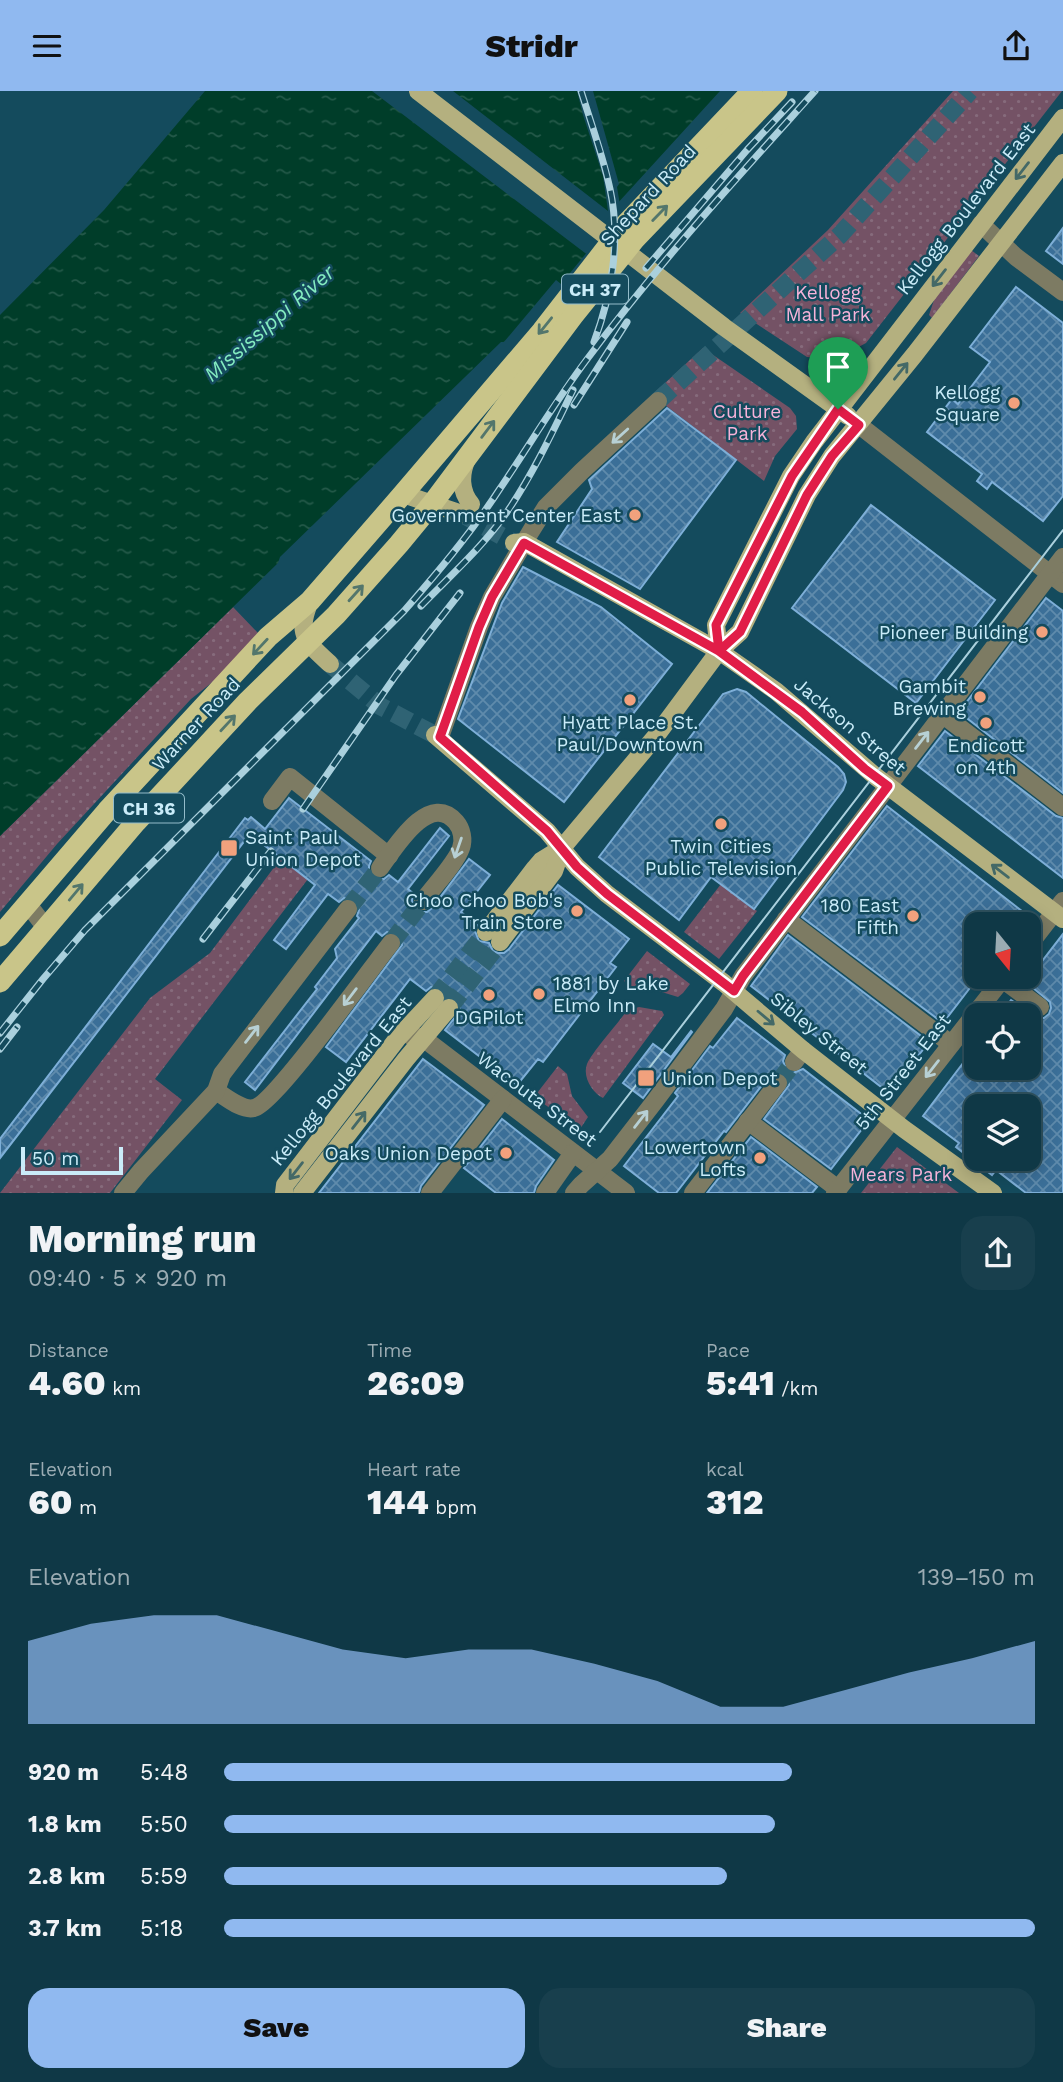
<!DOCTYPE html>
<meta charset="utf-8">
<style>
:root{--surface:#0f3846;--page:#183f4d;--text:#f1f3f6;--muted:#9bacb3;--line:#2f525f;--accent:#90b9f0}
body{margin:0;font-family:"Work Sans",sans-serif;background:var(--page);color:var(--text);height:100vh;display:flex;flex-direction:column;font-size:26px;white-space:nowrap}
*{box-sizing:border-box;margin:0}
p{font-size:23px;color:var(--muted)}
.icon{flex:none;width:38px;height:38px;fill:none;stroke:currentColor;stroke-width:2;stroke-linecap:round;stroke-linejoin:round}
.map{position:relative;height:1102px;overflow:hidden}
.drawer{display:flex;flex-direction:column;background:var(--surface);flex:1}
.drawer>*{flex:none}
.needle{width:46px;rotate:162deg}
.tools{position:absolute;left:964px;top:821px;display:grid;gap:14px}
.tools a{display:grid;place-items:center;width:77px;height:77px;border-radius:14px;background:var(--surface);box-shadow:0 4px 18px #0003,0 0 0 2px var(--line);font-size:35px}
.scale{position:absolute;left:21px;bottom:18px;width:102px;box-sizing:border-box;padding-left:7px;border:4px solid #caecf9;border-top:0;font-size:19px;line-height:24px;white-space:nowrap;color:#caecf9;-webkit-text-stroke:5px #144b5d;paint-order:stroke}
.pin{position:absolute;display:grid;place-items:center;width:60px;height:60px;color:#fff;margin:-72px -30px;border-radius:50% 50% 50% 0;rotate:-45deg;box-shadow:0 0 7px #0007}
.pin .icon{rotate:45deg}
.round{display:grid;place-items:center;flex:none;width:74px;height:74px;border-radius:21px;background:var(--page)}
.headline{display:flex;align-items:center;justify-content:space-between;height:119px;padding:0 28px}
h1{font-size:38px;font-weight:800;line-height:52px}
.figures{display:grid;grid-template-columns:repeat(3,1fr);gap:10px;height:119px;padding:7px 28px}
.figures div{display:grid;align-content:center}
.figures b{font-size:35px;font-weight:800}
.figures small{font-size:19px;font-weight:400}
.figures p{font-size:19px}
.chart{height:196px;padding:14px 28px}
.chart p{display:flex;justify-content:space-between}
.chart svg{width:100%;height:126px;margin-top:7px;fill:var(--accent);opacity:.7}
.primary-button{display:flex;gap:14px;margin-top:auto;padding:14px 28px}
.primary-button a{flex:1;height:80px;border-radius:21px;background:var(--accent);color:#111;font-size:28px;font-weight:800;line-height:80px;text-align:center}
.primary-button a+a{background:var(--page);color:var(--text)}
ul{padding:0 28px;list-style:none;font-size:23px}
li{display:grid;grid-template-columns:112px 84px 1fr;align-items:center;height:52px}
li i{height:18px;border-radius:9px;background:var(--accent)}
header{display:flex;justify-content:space-between;align-items:center;height:91px;padding:0 28px;background:var(--accent);color:#111;font-size:32px;font-weight:800}
.map>svg:first-child{display:block}
.green{fill:url(#green-dots)}
.water{fill:url(#water-ripples)}
.pier{fill:#144b5d}
.building{fill:url(#building-cross-hatch);stroke:#7eafd8;stroke-width:2;fill-rule:evenodd}
.lines{fill:none;stroke-linecap:round;stroke-linejoin:round}
.minor-tunnel{stroke:#2f6374;stroke-width:18;stroke-dasharray:18 9;stroke-linecap:butt}
.major-tunnel{stroke:#2f6374;stroke-width:18;stroke-dasharray:18 9;stroke-linecap:butt}
.minor{stroke:#7d7b63;stroke-width:18}
.major{stroke:#b4b07f;stroke-width:18}
.highway{stroke:#c9c589;stroke-width:21}
.tram{stroke:#aad0dd;stroke-width:2}
.rail-casing{stroke:#aad0dd;stroke-width:7}
.rail{stroke:#144b5d;stroke-width:4.5;stroke-dasharray:13;stroke-linecap:butt}
.oneway{stroke:#446967}
.oneway2{stroke:#53766c}
.oneway3{stroke:#b7d0d4}
.route-casing{stroke:#fff;stroke-width:14}
.route{stroke:#e11d48;stroke-width:9}
.poi-dot{fill:#f1a17d;stroke:#144b5d;stroke-width:2.5}
.labels{text-anchor:middle;dominant-baseline:central;stroke-width:5;stroke-linejoin:round;paint-order:stroke}
.shield{fill:#144b5d;stroke:#93bcca;stroke-width:2}
.shield-label{font-size:18px;font-weight:bold;fill:#caecf9}
.street-label{font-size:19px;fill:#caecf9;stroke:#144b5d}
.park-label{font-size:19px;fill:#f7b3d9;stroke:#144b5d}
.poi-label{font-size:19px;fill:#caecf9;stroke:#144b5d;text-anchor:end}
.water-label{font-size:21px;font-style:italic;fill:#84ecc0;stroke:#144b5d}
</style>
<header><svg class="icon" aria-label="menu" viewBox="0 0 24 24"><path d="M4 6h16M4 12h16M4 18h16"/></svg>Stridr<svg class="icon" aria-label="share" viewBox="0 0 24 24"><path d="M12 15V3M7 8l5-5 5 5M5 13v7h14v-7"/></svg></header>
<div class="map">
<svg width="1063" height="1102" viewBox="0 0 1063 1102">
<defs>
<pattern id="green-dots" width="8" height="8" patternUnits="userSpaceOnUse" patternTransform="scale(1.75)"><rect width="8" height="8" fill="#745265"/><path d="M2 2h.1M6 6h.1" fill="none" stroke="#866b7c" stroke-width="1.8" stroke-linecap="round"/></pattern>
<pattern id="water-ripples" width="26" height="14" patternUnits="userSpaceOnUse" patternTransform="scale(1.75)"><rect width="26" height="14" fill="#003d29"/><path d="M2 4q2-2 4 0t4 0M15 11q2-2 4 0t4 0" fill="none" stroke="#245949"/></pattern>
<pattern id="building-cross-hatch" width="8" height="8" patternUnits="userSpaceOnUse" patternTransform="scale(1.75)"><rect width="8" height="8" fill="#3b6f98"/><path d="M0 0l8 8M0 8l8-8" fill="none" stroke="#5f8bac"/></pattern>
</defs>
<rect width="100%" height="100%" fill="#144b5d"/>
<!-- green -->
<g class="green">
<polygon points="953,0 1062,0 866,252 853,259 836,265 822,267 807,266 740,222 828,139"/>
<polygon points="971,159 979,165 932,227 929,224 935,206"/>
<polygon points="703,257 790,317 796,325 797,338 775,365 764,390 652,304"/>
<polygon points="233,516 258,542 229,578 191,608 57,753 0,821 0,745"/>
<polygon points="281,767 308,788 155,988 182,1009 110,1102 0,1102 150,907 210,862"/>
<polygon points="721,793 757,820 719,868 684,841"/>
<polygon points="647,860 690,893 683,902 678,906 652,898 634,898 624,890"/>
<path d="M 639,916 L 662,920 L 664,924 L 603,1007 C 593,1002 582,986 587,973 C 593,960 615,936 625,922 L 629,919 Z"/>
<polygon points="558,975 567,983 572,1005 588,1026 580,1038 534,1006"/>
<polygon points="897,1056 959,1102 861,1102"/>
</g>
<!-- water -->
<polygon class="water" points="205,0 720,0 585,148 593,154 561,193 556,189 504,251 501,251 280,466 278,472 0,745 0,224 104,119"/>
<!-- pier -->
<polygon class="pier" points="372,0 453,0 608,120 603,85 583,24 577,0 593,0 619,93 617,96 620,114 590,147 597,155 589,165"/>
<!-- building -->
<g class="building">
<polygon points="1063,137 1063,173 1046,160"/>
<polygon points="1016,196 1063,232 1063,405 1043,430 992,391 987,398 977,390 982,383 927,341 952,308 958,313 990,271 970,256"/>
<polygon points="667,317 736,369 640,498 557,451 592,398 589,389"/>
<polygon points="871,414 995,509 916,612 792,517"/>
<polygon points="523,476 601,516 672,573 564,711 458,628 502,512"/>
<polygon points="1046,507 1063,520 1063,702 959,621"/>
<polygon points="737,598 746,601 838,676 844,683 846,691 843,699 754,818 711,786 679,829 599,766 723,603"/>
<polygon points="945,640 1056,725 1063,727 1063,787 918,675"/>
<polygon points="289,707 371,770 369,775 369,781 373,786 378,788 384,788 389,784 398,791 440,737 449,745 408,798 414,803 412,809 413,815 421,821 427,821 432,817 469,768 490,784 461,821 477,834 475,840 479,850 489,852 493,860 498,862 504,862 509,858 558,794 629,848 610,872 616,876 543,971 538,968 517,994 445,939 460,920 460,914 457,909 452,906 446,906 443,899 438,896 431,896 426,900 410,888 346,971 326,956 402,854 401,847 397,843 387,841 382,845 376,840 255,999 245,991 317,898 315,896 337,867 335,858 359,827 357,825 359,819 358,813 354,809 344,807 339,811 328,803 286,858 274,849 315,794 250,743 0,1067 0,1048 245,727 248,729 251,726 265,738"/>
<polygon points="887,715 1027,824 1020,833 976,833 976,889 943,932 802,826"/>
<path d="M 1063,843 L 1063,1102 L 1026,1102 L 996,1079 L 992,1084 L 956,1056 L 959,1052 L 923,1025 L 976,955 L 976,976 L 1029,976 L 1029,924 L 1000,924 L 1011,909 L 1038,927 L 1044,927 L 1049,923 L 1051,917 L 1050,911 L 1026,891 ZM 976,1015 L 1029,1015 L 1029,1068 L 976,1068 Z"/>
<polygon points="788,844 929,951 889,1002 751,895"/>
<polygon points="737,927 785,964 783,970 787,980 793,982 803,978 869,1029 831,1078 764,1028 789,994 789,988 785,983 780,981 774,981 769,985 726,1041 724,1040 676,1102 659,1102 624,1075 678,1005 675,1002 710,955 713,957"/>
<polygon points="691,940 692,941 643,1007 623,992 653,953 671,966"/>
<polygon points="423,968 484,1014 421,1095 419,1102 319,1102"/>
<polygon points="502,1028 554,1069 536,1095 534,1102 496,1102 464,1077"/>
<polygon points="751,1046 817,1096 812,1102 707,1102"/>
</g>
<g class="lines">
<!-- minor-tunnel -->
<g class="minor-tunnel">
<polyline points="658,310 840,144 970,0"/>
<polyline points="348,818 380,777"/>
<polyline points="391,852 423,810"/>
<polyline points="778,992 794,971"/>
</g>
<!-- major-tunnel -->
<g class="major-tunnel">
<polyline points="462,423 514,452"/>
<polyline points="330,573 380,615 435,644"/>
<polyline points="435,907 486,841"/>
<polyline points="449,917 500,851"/>
</g>
<!-- minor -->
<g class="minor">
<polyline points="981,133 1016,166 1063,201"/>
<polyline points="859,334 1063,493"/>
<polyline points="942,623 1063,716"/>
<polyline points="440,646 479,536 492,506 531,440 546,416 582,380 658,310"/>
<polyline points="272,710 290,686 389,765"/>
<path d="M 380,777 C 394,758 429,699 456,731 C 462,738 464,749 461,757 C 456,772 433,796 423,810"/>
<polyline points="27,812 46,837"/>
<polyline points="786,828 951,953"/>
<polyline points="1029,854 1063,810"/>
<polyline points="1002,888 1040,916"/>
<polyline points="411,945 423,947 626,1102"/>
<polyline points="794,971 803,959"/>
<path d="M 216,1000 C 226,1006 242,1020 254,1017 C 274,1013 372,876 391,852"/>
<polyline points="748,1030 838,1098"/>
<polyline points="123,1102 141,1080 216,1000 222,983 348,818"/>
<polyline points="430,1102 503,1008"/>
<polyline points="545,1102 573,1062"/>
<polyline points="574,1102 581,1094 610,1068 655,1010 724,918 743,885 1063,466"/>
<polyline points="693,1102 778,992"/>
<polyline points="835,1102 1004,886"/>
</g>
<!-- major -->
<g class="major">
<polyline points="418,0 724,236 848,325"/>
<path d="M 467,368 C 460,383 460,400 471,413"/>
<polyline points="403,403 462,423"/>
<polyline points="514,452 524,451 719,560 776,600 875,685 1063,828"/>
<path d="M 310,510 C 296,543 305,550 330,573"/>
<polyline points="719,560 716,534 791,385 814,351 1063,27"/>
<polyline points="435,644 547,740 577,776 607,803 724,892 803,959 904,1038 993,1102"/>
<polyline points="486,841 535,777 541,770 562,757 656,645 719,560 740,541 807,404 832,365 915,263 1063,72"/>
<polyline points="500,851 554,780 562,757"/>
<polyline points="284,1102 285,1094 397,948 435,907"/>
<polyline points="302,1102 406,968 449,917"/>
</g>
<!-- highway -->
<g class="highway">
<polyline points="0,845 107,720 268,546 310,510 403,403 542,240 622,137 752,0"/>
<polyline points="0,891 136,731 248,610 336,524 399,453 432,413 573,225 635,148 777,0"/>
</g>
<!-- tram -->
<polyline class="tram" points="600,1041 1063,439"/>
<defs>
<g id="rail">
<path d="M 581,0 C 591,32 603,65 610,98 C 621,148 612,203 594,251"/>
<polyline points="646,177 747,59 792,11"/>
<polyline points="574,314 627,231"/>
<path d="M 421,515 C 451,484 485,454 509,418 C 534,381 553,340 573,299"/>
<polyline points="303,718 396,584 460,502"/>
<polyline points="203,848 271,760"/>
<path d="M 0,942 L 43,888 L 85,839 L 404,520 C 438,481 471,442 499,399 C 529,355 556,309 588,267 C 658,173 737,87 815,0"/>
<polyline points="0,958 17,936"/>
</g>
</defs>
<!-- rail casing -->
<use href="#rail" class="rail-casing"/>
<!-- rail -->
<use href="#rail" class="rail"/>
</g>
<!-- one-way arrows -->
<defs><path id="oneway-shaft" d="M-6 0H5M1.5-3L5.5 0L1.5 3" fill="none" stroke-width="1.6" stroke-linecap="round" stroke-linejoin="round" transform="scale(1.75)"/></defs>
<g class="oneway">
<use href="#oneway-shaft" transform="translate(1022 80) rotate(128)"/>
<use href="#oneway-shaft" transform="translate(939 187) rotate(128)"/>
<use href="#oneway-shaft" transform="translate(901 280) rotate(-51)"/>
<use href="#oneway-shaft" transform="translate(1000 780) rotate(-143)"/>
<use href="#oneway-shaft" transform="translate(766 927) rotate(40)"/>
<use href="#oneway-shaft" transform="translate(359 1029) rotate(-52)"/>
<use href="#oneway-shaft" transform="translate(296 1080) rotate(128)"/>
</g>
<g class="oneway2">
<use href="#oneway-shaft" transform="translate(660 122) rotate(-46)"/>
<use href="#oneway-shaft" transform="translate(545 235) rotate(129)"/>
<use href="#oneway-shaft" transform="translate(488 338) rotate(-53)"/>
<use href="#oneway-shaft" transform="translate(356 502) rotate(-48)"/>
<use href="#oneway-shaft" transform="translate(260 556) rotate(133)"/>
<use href="#oneway-shaft" transform="translate(228 632) rotate(-47)"/>
<use href="#oneway-shaft" transform="translate(76 801) rotate(-50)"/>
</g>
<g class="oneway3">
<use href="#oneway-shaft" transform="translate(620 345) rotate(138)"/>
<use href="#oneway-shaft" transform="translate(922 649) rotate(-52)"/>
<use href="#oneway-shaft" transform="translate(458 757) rotate(109)"/>
<use href="#oneway-shaft" transform="translate(350 906) rotate(127)"/>
<use href="#oneway-shaft" transform="translate(252 943) rotate(-52)"/>
<use href="#oneway-shaft" transform="translate(932 978) rotate(128)"/>
<use href="#oneway-shaft" transform="translate(641 1028) rotate(-52)"/>
</g>
<g class="lines">
<defs>
<polyline id="route" points="838,318 792,385 716,534 719,560 524,452 492,506 479,536 440,646 547,740 577,776 607,803 734,900 743,885 888,695 865,678 802,621 719,560 740,541 807,404 832,365 859,334 838,318"/>
</defs>
<!-- route casing -->
<use href="#route" class="route-casing"/>
<!-- route -->
<use href="#route" class="route"/>
</g>
<!-- markers -->
<g class="poi-dot">
<circle cx="1014" cy="312" r="7"/>
<circle cx="635" cy="424" r="7"/>
<circle cx="1042" cy="541" r="7"/>
<circle cx="980" cy="606" r="7"/>
<circle cx="630" cy="609" r="7"/>
<circle cx="986" cy="632" r="7"/>
<circle cx="721" cy="733" r="7"/>
<rect x="220" y="748" width="18" height="18" rx="3.5"/>
<circle cx="577" cy="820" r="7"/>
<circle cx="913" cy="825" r="7"/>
<circle cx="539" cy="903" r="7"/>
<circle cx="489" cy="904" r="7"/>
<rect x="637" y="978" width="18" height="18" rx="3.5"/>
<circle cx="506" cy="1062" r="7"/>
<circle cx="760" cy="1067" r="7"/>
</g>
<g class="labels">
<!-- shield labels -->
<g class="shield">
<rect x="562" y="183.5" width="66" height="29" rx="5"/>
<rect x="114" y="702.5" width="70" height="29" rx="5"/>
</g>
<g class="shield-label">
<text x="595" y="198">CH 37</text>
<text x="149" y="717">CH 36</text>
</g>
<!-- street labels -->
<g class="street-label">
<text transform="translate(648 104) rotate(-47)">Shepard Road</text>
<text transform="translate(966 118) rotate(-52)">Kellogg Boulevard East</text>
<text transform="translate(196 633) rotate(-47)">Warner Road</text>
<text transform="translate(850 635) rotate(40)">Jackson Street</text>
<text transform="translate(819 942) rotate(39)">Sibley Street</text>
<text transform="translate(903 981) rotate(-52)">5th Street East</text>
<text transform="translate(341 990) rotate(-51)">Kellogg Boulevard East</text>
<text transform="translate(537 1008) rotate(37)">Wacouta Street</text>
</g>
<!-- park labels -->
<g class="park-label">
<text x="828" y="201">Kellogg<tspan x="828" dy="22">Mall Park</tspan></text>
<text x="747" y="320">Culture<tspan x="747" dy="22">Park</tspan></text>
<text x="901" y="1083">Mears Park</text>
</g>
<!-- poi labels -->
<g class="poi-label">
<text x="1000" y="301">Kellogg<tspan x="1000" dy="22">Square</tspan></text>
<text x="621" y="424">Government Center East</text>
<text x="1028" y="541">Pioneer Building</text>
<text x="966" y="595">Gambit<tspan x="966" dy="22">Brewing</tspan></text>
<text x="630" y="631" text-anchor="middle">Hyatt Place St.<tspan x="630" dy="22">Paul/Downtown</tspan></text>
<text x="986" y="654" text-anchor="middle">Endicott<tspan x="986" dy="22">on 4th</tspan></text>
<text x="245" y="746" text-anchor="start">Saint Paul<tspan x="245" dy="22">Union Depot</tspan></text>
<text x="721" y="755" text-anchor="middle">Twin Cities<tspan x="721" dy="22">Public Television</tspan></text>
<text x="563" y="809">Choo Choo Bob's<tspan x="563" dy="22">Train Store</tspan></text>
<text x="899" y="814">180 East<tspan x="899" dy="22">Fifth</tspan></text>
<text x="553" y="892" text-anchor="start">1881 by Lake<tspan x="553" dy="22">Elmo Inn</tspan></text>
<text x="489" y="926" text-anchor="middle">DGPilot</text>
<text x="662" y="987" text-anchor="start">Union Depot</text>
<text x="746" y="1056">Lowertown<tspan x="746" dy="22">Lofts</tspan></text>
<text x="492" y="1062">Oaks Union Depot</text>
</g>
<!-- water labels -->
<g class="water-label">
<text transform="translate(269 232) rotate(-41)">Mississippi River</text>
</g>
</g>
</svg>
<div class="tools">
<a><svg class="needle" viewBox="-14 -14 28 28"><path d="M0-13l5 13h-10z" fill="#e53935"/><path d="M0 13l5-13h-10z" fill="#9bacb3"/></svg></a>
<a><svg class="icon" aria-label="locate" viewBox="0 0 24 24"><circle cx="12" cy="12" r="6"/><path d="M12 2v4M12 18v4M2 12h4M18 12h4"/></svg></a>
<a><svg class="icon" aria-label="layers" viewBox="0 0 24 24"><path d="M12 4l9 5-9 5-9-5zM3 14l9 5 9-5"/></svg></a>
</div>
<div class="scale">50 m</div>
<div class="pin" style="left:838px;top:318px;background:#1e9e55"><svg class="icon" aria-label="arrive" viewBox="0 0 24 24"><path d="M6 21V4h12l-3 4 3 4H6"/></svg></div>
</div>
<section class="drawer">
<div class="headline"><div><h1>Morning run</h1><p>09:40 · 5 × 920 m</p></div><a class="round"><svg class="icon" aria-label="share" viewBox="0 0 24 24"><path d="M12 15V3M7 8l5-5 5 5M5 13v7h14v-7"/></svg></a></div>
<div class="figures">
<div><p>Distance</p><b>4.60<small> km</small></b></div>
<div><p>Time</p><b>26:09</b></div>
<div><p>Pace</p><b>5:41<small> /km</small></b></div>
</div>
<div class="figures">
<div><p>Elevation</p><b>60<small> m</small></b></div>
<div><p>Heart rate</p><b>144<small> bpm</small></b></div>
<div><p>kcal</p><b>312</b></div>
</div>
<div class="chart"><p><span>Elevation</span>139–150 m</p>
<svg viewBox="0 0 160 44" preserveAspectRatio="none"><path d="M0 44V15L10 9L20 6L30 6L40 12L50 18L60 21L70 18L80 18L90 23L100 29L110 38L120 38L130 32L140 26L150 21L160 15V44z"/></svg>
</div>
<ul>
<li><b>920 m</b>5:48<i style="width:70%"></i></li>
<li><b>1.8 km</b>5:50<i style="width:68%"></i></li>
<li><b>2.8 km</b>5:59<i style="width:62%"></i></li>
<li><b>3.7 km</b>5:18<i style="width:100%"></i></li>
</ul>
<div class="primary-button"><a>Save</a><a>Share</a></div>
</section>
